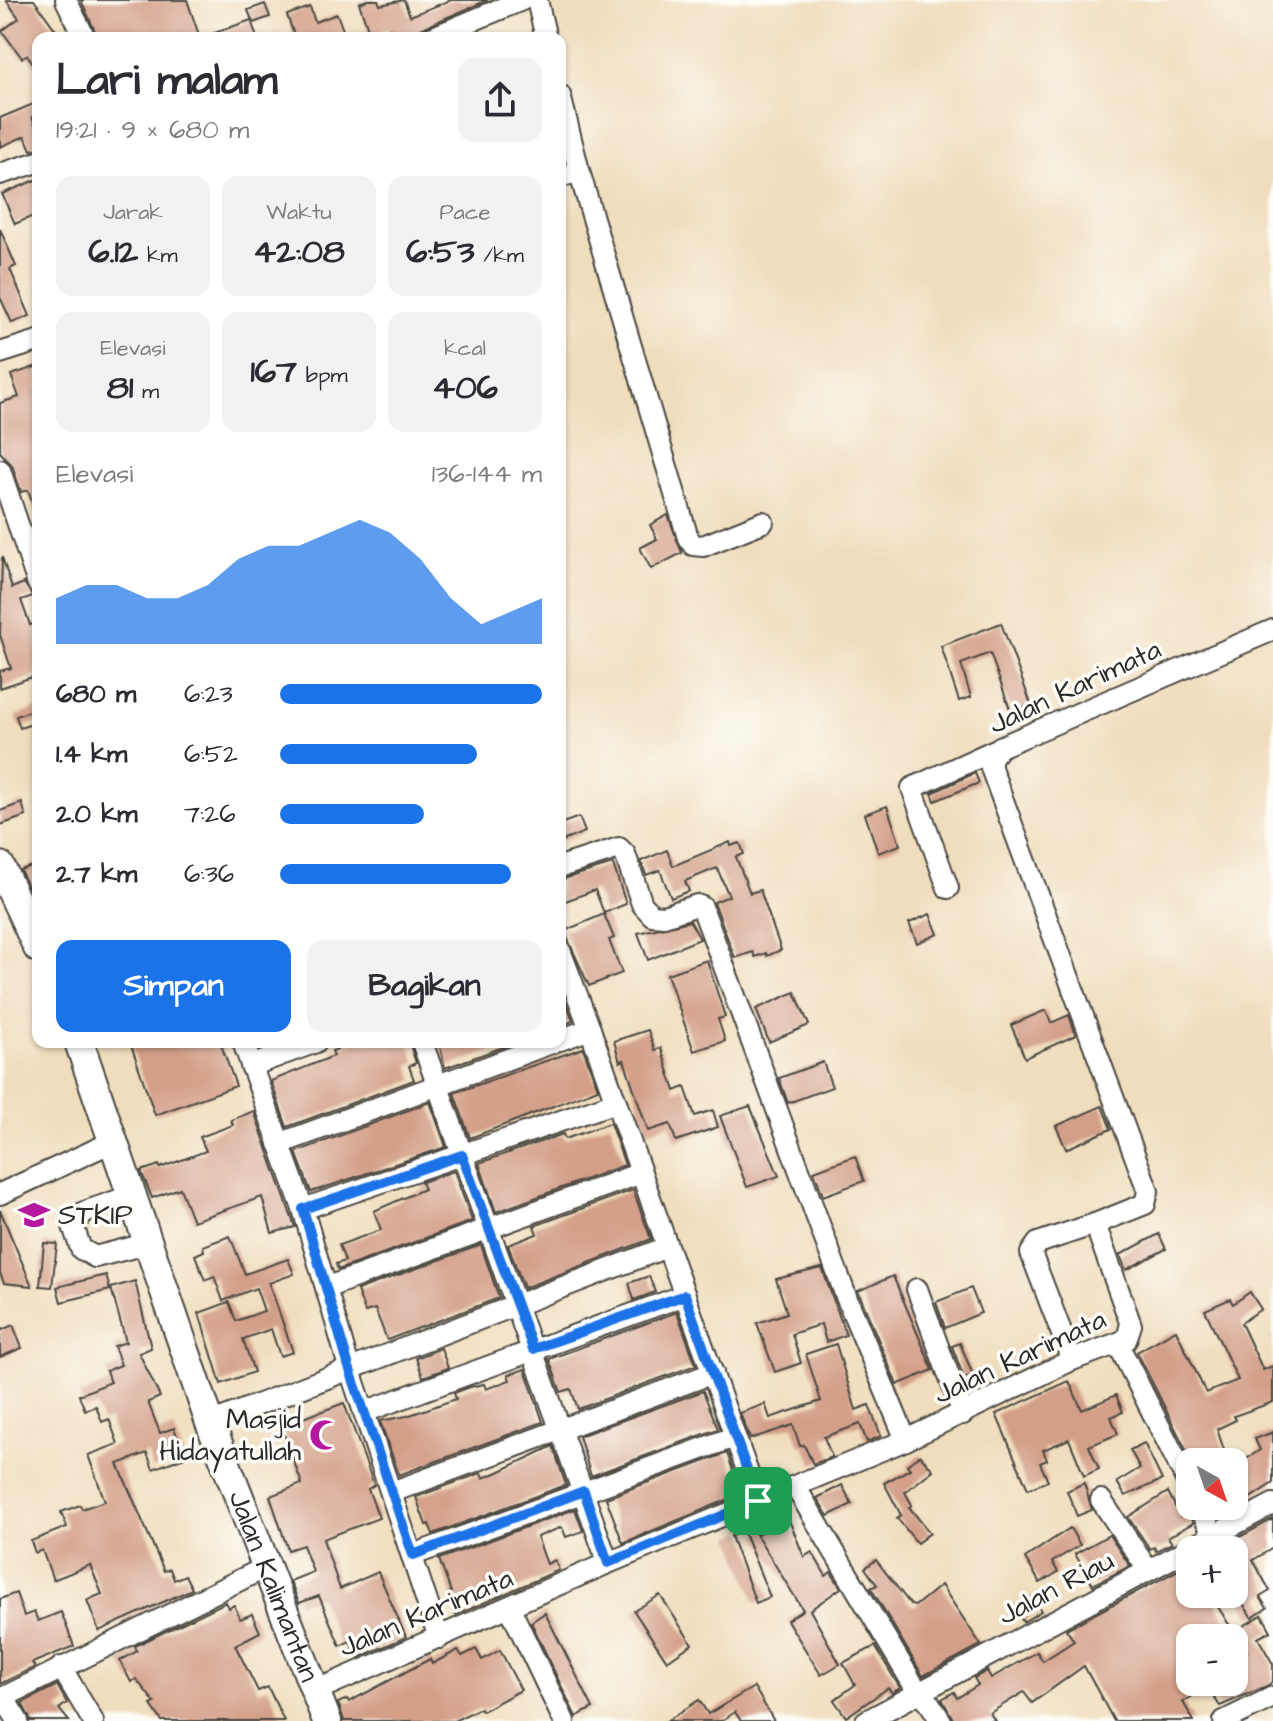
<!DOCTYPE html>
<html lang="id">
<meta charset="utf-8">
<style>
:root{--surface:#fff;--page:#f2f2f3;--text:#2b2b33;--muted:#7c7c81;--accent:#1a73e8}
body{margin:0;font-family:"Architects Daughter",sans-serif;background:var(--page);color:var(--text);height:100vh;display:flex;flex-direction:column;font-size:30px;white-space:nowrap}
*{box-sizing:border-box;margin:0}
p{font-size:26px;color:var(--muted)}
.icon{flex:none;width:44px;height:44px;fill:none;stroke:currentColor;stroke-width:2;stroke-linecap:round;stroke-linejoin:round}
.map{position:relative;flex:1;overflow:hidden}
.drawer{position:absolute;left:32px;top:32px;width:534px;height:1016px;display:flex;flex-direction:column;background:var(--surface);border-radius:16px;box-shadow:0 2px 6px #0004}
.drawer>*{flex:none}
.needle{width:52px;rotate:140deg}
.buttons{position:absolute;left:1176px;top:1448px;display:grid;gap:16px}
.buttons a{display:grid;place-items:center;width:72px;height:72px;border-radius:16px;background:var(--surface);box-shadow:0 2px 6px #0004;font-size:40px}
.pin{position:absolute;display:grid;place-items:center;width:68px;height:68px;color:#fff;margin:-34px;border-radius:16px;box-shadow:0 4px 12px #0006}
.round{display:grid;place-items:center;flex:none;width:84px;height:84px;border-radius:16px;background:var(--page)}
.head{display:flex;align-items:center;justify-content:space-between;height:136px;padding:0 24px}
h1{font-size:44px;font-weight:700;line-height:60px}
.metrics{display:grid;grid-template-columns:repeat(3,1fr);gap:12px;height:136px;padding:8px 24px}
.metrics div{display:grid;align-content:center;border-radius:16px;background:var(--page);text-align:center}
.metrics b{font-size:34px;font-weight:700}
.metrics small{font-size:22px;font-weight:400}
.metrics p{font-size:22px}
.chart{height:224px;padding:16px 24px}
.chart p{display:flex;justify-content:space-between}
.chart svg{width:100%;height:144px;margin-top:8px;fill:var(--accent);opacity:.7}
.primary-button{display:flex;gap:16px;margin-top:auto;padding:16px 24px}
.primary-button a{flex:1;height:92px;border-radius:16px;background:var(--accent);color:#fff;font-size:32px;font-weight:700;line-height:92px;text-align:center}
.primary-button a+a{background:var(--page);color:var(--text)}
ul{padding:0 24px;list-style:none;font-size:26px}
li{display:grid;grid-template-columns:128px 96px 1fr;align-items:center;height:60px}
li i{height:20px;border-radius:10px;background:var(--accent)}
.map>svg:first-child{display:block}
.building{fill:#d39f88}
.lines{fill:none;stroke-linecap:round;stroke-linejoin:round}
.minor-casing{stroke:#494641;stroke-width:24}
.highway-casing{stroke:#494641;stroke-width:32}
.minor{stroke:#fff;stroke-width:20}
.highway{stroke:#fff;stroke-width:28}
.route-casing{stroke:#fff;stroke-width:16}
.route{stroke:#1a73e8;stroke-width:10}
.labels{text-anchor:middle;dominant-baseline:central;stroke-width:7;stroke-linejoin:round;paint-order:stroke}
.street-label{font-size:28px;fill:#2b2b2b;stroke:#fdfcf7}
.poi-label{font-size:28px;fill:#2b2b2b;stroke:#fdfcf7;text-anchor:start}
</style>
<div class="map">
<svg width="1273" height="1721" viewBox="0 0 1273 1721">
<rect width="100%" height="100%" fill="#fdfcf7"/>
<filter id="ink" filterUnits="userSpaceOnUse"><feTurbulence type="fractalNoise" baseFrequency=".0125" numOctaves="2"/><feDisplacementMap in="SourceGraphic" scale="16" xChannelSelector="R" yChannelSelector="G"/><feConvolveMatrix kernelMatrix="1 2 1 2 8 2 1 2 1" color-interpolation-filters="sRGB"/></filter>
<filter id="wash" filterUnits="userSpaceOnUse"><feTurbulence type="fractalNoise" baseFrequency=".006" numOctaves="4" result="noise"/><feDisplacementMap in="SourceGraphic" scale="32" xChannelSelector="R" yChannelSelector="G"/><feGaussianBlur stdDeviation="1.8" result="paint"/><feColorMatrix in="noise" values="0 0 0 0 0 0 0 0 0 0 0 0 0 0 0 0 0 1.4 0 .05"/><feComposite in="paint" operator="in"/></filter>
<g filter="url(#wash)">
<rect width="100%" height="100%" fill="#f0ddbd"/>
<g id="blocks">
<!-- building -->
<g class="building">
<polygon points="6,0 34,0 57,32 48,38 38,38 38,70 27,55 22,58 2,31 19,18"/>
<polygon points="81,0 187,0 200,38 98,38"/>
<polygon points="368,0 378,0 380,5 404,0 410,16 451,0 488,0 399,38 393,38 390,28 370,35 359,3"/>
<polygon points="265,4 270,17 253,23 248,10"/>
<polygon points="310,7 315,22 337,14 346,38 295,38 287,15"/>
<polygon points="251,20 257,38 206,38 206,36"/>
<polygon points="38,102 38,114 32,117 38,132 38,149 31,150 25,136 0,147 0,118"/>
<polygon points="38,179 38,214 15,224 2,194"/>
<polygon points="0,229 16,266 10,269 30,316 12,323 0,297"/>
<polygon points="38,366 38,513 36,513 28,490 21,492 12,465 0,452 0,403 19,397 11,375"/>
<polygon points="668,515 682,553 651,569 640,548 657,539 650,525"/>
<polygon points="2,557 12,588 24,583 33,596 21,600 30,625 38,623 38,675 0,688 0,671 11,668 0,635"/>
<polygon points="1001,623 1031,704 1011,712 990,653 961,664 971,697 959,701 941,646"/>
<polygon points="38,708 38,722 20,728 16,716"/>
<polygon points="975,773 979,783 935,801 932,793"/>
<polygon points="22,803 26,816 0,825 0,811"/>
<polygon points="887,806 900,845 878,853 865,814"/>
<polygon points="579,817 585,832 560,842 560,824"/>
<polygon points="730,842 731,846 740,843 744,854 736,857 750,893 760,890 781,950 767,956 766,953 755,957 753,952 735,958 714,902 729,896 717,868 685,881 689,891 671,898 660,870 646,875 641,861 667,850 673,866"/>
<polygon points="38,864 38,889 31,892 20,870"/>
<polygon points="613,864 626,904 604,913 595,890 560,903 560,880"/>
<polygon points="604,914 614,938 609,940 622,973 589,986 564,931"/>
<polygon points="930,914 938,934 917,943 909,923"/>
<polygon points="690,921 700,939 648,960 638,933"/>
<polygon points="707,960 725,1017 718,1019 725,1041 694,1051 667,974"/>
<polygon points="560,987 573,1021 560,1026"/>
<polygon points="795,992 809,1025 769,1042 756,1009"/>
<polygon points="1046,1010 1051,1023 1069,1015 1076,1035 1025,1058 1011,1025"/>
<polygon points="648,1030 655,1050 661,1048 675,1091 685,1087 695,1116 713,1110 718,1127 676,1141 670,1124 648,1131 624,1060 620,1062 614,1041"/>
<polygon points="130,1042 220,1042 236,1086 155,1115"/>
<polygon points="354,1042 409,1042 416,1063 409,1066 414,1080 287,1127 271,1081 334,1056 332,1051"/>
<polygon points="439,1042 517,1042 445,1068"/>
<polygon points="583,1048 598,1089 470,1138 454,1093"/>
<polygon points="823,1062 832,1087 788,1103 779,1078"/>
<polygon points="430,1102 446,1147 311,1192 296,1152"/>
<polygon points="750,1106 779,1176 747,1187 720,1116"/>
<polygon points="1102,1106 1111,1129 1066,1149 1056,1126"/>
<polygon points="254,1111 295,1227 272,1233 262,1197 193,1221 180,1188 152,1198 141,1171 159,1165 160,1168 206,1151 200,1137 233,1125 231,1120"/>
<polygon points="610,1123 625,1165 496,1212 479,1163 563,1134 565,1139"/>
<polygon points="855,1156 864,1181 823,1196 814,1171"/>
<polygon points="454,1171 472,1221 338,1270 336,1264 345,1261 339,1245 381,1230 374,1211 424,1189 421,1182"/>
<polygon points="633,1190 651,1239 524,1288 508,1245 537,1234 534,1226"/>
<polygon points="0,1210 32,1286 4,1283 0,1273"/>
<polygon points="1159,1234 1166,1249 1126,1270 1120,1255"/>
<polygon points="230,1236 245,1274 288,1259 294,1274 269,1283 293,1352 280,1356 271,1329 243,1339 254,1372 221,1384 199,1313 229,1302 236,1321 264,1311 256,1288 223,1301 214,1276 205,1280 195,1255 204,1251 203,1246"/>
<polygon points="44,1243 57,1244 52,1287 40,1286"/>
<polygon points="481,1245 499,1298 387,1340 375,1309 365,1312 357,1290"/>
<polygon points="822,1268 846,1335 826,1342 821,1324 792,1334 801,1363 775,1372 757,1323 787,1313 776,1279"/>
<polygon points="106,1275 110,1290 61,1302 57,1287"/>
<polygon points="649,1276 655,1292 634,1300 629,1283"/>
<polygon points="893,1276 933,1370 897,1385 858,1291"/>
<polygon points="135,1281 151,1348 139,1353 160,1397 148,1402 160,1433 174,1428 185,1457 153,1469 147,1453 118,1464 164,1571 170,1569 174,1580 185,1575 192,1589 99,1631 87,1600 102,1594 90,1565 53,1580 42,1550 35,1553 31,1541 67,1527 61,1512 80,1505 82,1509 105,1501 88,1455 118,1444 109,1419 102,1422 96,1406 85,1410 79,1395 111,1382 106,1371 121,1365 114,1346 126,1342 111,1288"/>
<polygon points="971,1288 981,1313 945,1328 936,1302"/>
<polygon points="1250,1292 1261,1309 1241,1323 1263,1370 1273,1366 1273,1402 1234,1416 1236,1420 1217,1429 1228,1462 1192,1462 1137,1352 1176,1330 1206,1393 1238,1380 1205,1310 1230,1299 1233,1304"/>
<polygon points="677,1312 696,1365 578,1409 571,1389 561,1392 549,1359"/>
<polygon points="13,1325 22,1348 0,1357 0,1331"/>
<polygon points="960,1343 973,1375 964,1378 952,1346"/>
<polygon points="836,1344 856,1410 869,1405 881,1436 867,1442 860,1424 824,1437 832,1457 813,1464 804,1445 800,1446 793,1425 750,1439 740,1413 765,1404 770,1418 821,1401 806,1354"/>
<polygon points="441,1348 448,1368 423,1377 416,1358"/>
<polygon points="525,1369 543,1422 399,1475 380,1421 407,1416 456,1399 454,1393 470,1387 484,1384 486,1389 510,1380 508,1375"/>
<polygon points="1069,1381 1082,1410 1116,1395 1123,1412 1111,1417 1118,1434 1089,1446 1099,1469 1084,1476 1069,1439 1043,1450 1047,1460 1040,1463 1048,1481 1028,1489 996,1414"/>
<polygon points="703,1391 718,1429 591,1476 579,1436"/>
<polygon points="344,1403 374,1485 368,1489 379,1518 323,1539 340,1589 378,1572 406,1637 358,1658 350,1641 340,1646 319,1596 299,1603 290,1581 313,1572 303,1545 288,1550 270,1496 302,1484 281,1426"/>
<polygon points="1273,1432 1273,1483 1250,1498 1234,1467 1260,1450 1255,1439"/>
<polygon points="1144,1443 1162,1480 1125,1496 1117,1482 1140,1468 1130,1450"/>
<polygon points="553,1446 566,1485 433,1534 429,1524 426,1525 416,1497 481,1473 483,1478 496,1473"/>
<polygon points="727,1453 741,1494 623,1543 606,1498"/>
<polygon points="920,1455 933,1470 905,1492 912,1505 909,1507 930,1533 917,1543 897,1518 901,1515 884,1483 910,1469 907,1465"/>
<polygon points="1084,1483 1092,1510 1077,1516 1067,1491"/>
<polygon points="842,1485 852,1504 828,1516 817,1498"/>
<polygon points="1168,1492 1180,1516 1187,1512 1193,1523 1168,1537 1172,1543 1156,1551 1154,1547 1150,1549 1128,1517"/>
<polygon points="575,1509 583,1531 566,1537 562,1527 537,1537 547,1564 555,1560 559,1570 456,1615 452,1605 455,1603 439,1559"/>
<polygon points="1273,1519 1273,1548 1253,1560 1270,1591 1260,1597 1267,1608 1252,1618 1234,1589 1234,1540"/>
<polygon points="789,1520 804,1557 812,1552 826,1576 831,1572 841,1588 810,1610 840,1664 821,1675 787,1620 803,1610 756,1534"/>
<polygon points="1070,1528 1080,1545 1052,1562 1058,1572 1040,1583 1025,1558"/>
<polygon points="743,1531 770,1597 756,1603 731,1536"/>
<polygon points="1109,1535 1130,1566 1093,1585 1075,1554"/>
<polygon points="876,1560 911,1605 915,1606 941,1585 981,1645 923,1676 871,1588 877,1585 865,1568"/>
<polygon points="1178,1570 1181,1575 1190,1570 1190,1594 1210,1594 1233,1631 1221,1638 1190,1638 1190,1682 1234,1682 1234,1672 1245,1666 1240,1657 1247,1652 1235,1631 1262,1615 1271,1631 1258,1638 1273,1664 1273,1680 1269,1685 1220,1706 1207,1687 1183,1702 1194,1721 1114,1721 1084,1666 1032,1703 1024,1692 990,1713 995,1721 954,1721 942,1699 954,1692 957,1698 978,1685 974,1678 987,1671 991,1678 1037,1652 1043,1661 1074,1641 1066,1629"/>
<polygon points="16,1593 24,1616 34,1612 38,1621 61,1612 74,1646 32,1663 35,1667 0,1684 0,1599"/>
<polygon points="660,1595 692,1644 667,1661 634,1611"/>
<polygon points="1032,1597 1041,1611 1023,1622 1014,1607"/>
<polygon points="226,1602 229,1608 234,1605 240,1619 252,1614 260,1632 235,1645 258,1691 268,1687 284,1721 162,1721 151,1705 155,1703 136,1679 131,1682 120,1661 137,1651 135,1646"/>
<polygon points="545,1613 593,1708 576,1717 531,1622"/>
<polygon points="875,1646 900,1688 892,1693 888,1688 846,1717 834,1700 855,1685 843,1663"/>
<polygon points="476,1649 482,1660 500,1650 521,1690 482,1711 480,1708 454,1721 344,1721 338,1703 347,1699 349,1702 430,1659 432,1664 458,1650 462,1656"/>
<polygon points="57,1685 67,1703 59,1709 69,1721 31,1721 22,1703"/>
<polygon points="754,1687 774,1721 741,1721 735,1712 721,1721 667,1721 699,1700 708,1714"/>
</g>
</g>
</g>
<g filter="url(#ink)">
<use href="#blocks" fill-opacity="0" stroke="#494641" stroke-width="2"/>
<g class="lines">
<defs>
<g id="minor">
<polyline points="66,0 85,38"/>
<polyline points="537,0 546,38"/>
<polyline points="431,38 522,0"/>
<polyline points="560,95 579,171 560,177"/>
<polyline points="579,171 688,538 693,545 703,546 763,522"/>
<polyline points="0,174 38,162"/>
<polyline points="0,353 38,341"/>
<polyline points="0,470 38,584"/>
<polyline points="560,867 619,848 625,854 642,904 652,915 664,916 697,905 702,907 847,1299 906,1440"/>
<polyline points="948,888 912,788 995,750"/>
<polyline points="560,950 590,1029 560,1040"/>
<polyline points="590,1029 758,1501"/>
<polyline points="243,1042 303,1209 349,1367 439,1638"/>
<polyline points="422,1042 608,1563"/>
<polyline points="251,1066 316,1042"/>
<polyline points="279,1144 554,1042"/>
<polyline points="0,1194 112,1142"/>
<polyline points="130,1196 84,1212 73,1226 81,1249 95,1257 146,1244"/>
<polyline points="303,1209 616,1102"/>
<polyline points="328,1287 641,1173"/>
<polyline points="917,1289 963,1414"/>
<polyline points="1118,1344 1190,1487"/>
<polyline points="1072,1360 1031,1253 1038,1243 1095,1224"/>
<polyline points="364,1412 685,1295"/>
<polyline points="210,1423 667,1247"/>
<polyline points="795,1486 919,1694"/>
<polyline points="392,1492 713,1373"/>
<polyline points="1101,1500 1148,1570"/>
<polyline points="1199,1506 1214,1536"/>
<polyline points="413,1555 734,1437"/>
<polyline points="510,1608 564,1721"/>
<polyline points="61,1667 93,1721"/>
<polyline points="315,1691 608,1563 906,1440 1072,1360 1126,1340 1131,1325 1095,1224 1145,1204 1148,1191 991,768 991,758 1000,747 1273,630"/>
<polyline points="923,1693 941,1721"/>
<polyline points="3,1697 18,1721"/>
<polyline points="0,1699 264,1568"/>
<polyline points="866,1721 1273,1504"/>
<polyline points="1224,1721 1273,1697"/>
</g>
<g id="highway">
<polyline points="0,866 38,948"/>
<path id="s1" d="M 79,1042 L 210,1423 L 327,1721"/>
</g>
</defs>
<!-- minor casing -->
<use href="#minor" class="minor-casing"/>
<!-- highway casing -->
<use href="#highway" class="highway-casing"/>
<!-- minor -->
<use href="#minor" class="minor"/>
<!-- highway -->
<use href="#highway" class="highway"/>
</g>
</g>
<g class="lines" filter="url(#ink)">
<defs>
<polygon id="route" points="462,1155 533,1349 685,1295 758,1501 608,1563 584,1491 413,1555 349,1367 303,1209"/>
</defs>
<!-- route casing -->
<use href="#route" class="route-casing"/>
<!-- route -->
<use href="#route" class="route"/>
</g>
<!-- icons -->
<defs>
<symbol id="university-bare" viewBox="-9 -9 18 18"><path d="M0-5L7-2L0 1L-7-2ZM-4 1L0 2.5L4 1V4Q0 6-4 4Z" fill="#b5179e" stroke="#fdfcf7" stroke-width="2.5" paint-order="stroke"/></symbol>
<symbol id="mosque-bare" viewBox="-9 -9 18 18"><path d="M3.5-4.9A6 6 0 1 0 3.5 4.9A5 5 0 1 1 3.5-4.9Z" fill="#b5179e" stroke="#fdfcf7" stroke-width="2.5" paint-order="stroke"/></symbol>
</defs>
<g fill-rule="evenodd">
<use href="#university-bare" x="12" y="1193" width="44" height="44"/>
<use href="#mosque-bare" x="303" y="1413" width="44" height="44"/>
</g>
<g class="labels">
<!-- street labels -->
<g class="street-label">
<text transform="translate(1075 687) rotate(-25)">Jalan Karimata</text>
<text transform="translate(1020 1357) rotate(-25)">Jalan Karimata</text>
<text stroke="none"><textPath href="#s1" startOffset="578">Jalan Kalimantan</textPath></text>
<text transform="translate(1056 1588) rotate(-28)">Jalan Riau</text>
<text transform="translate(426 1613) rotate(-23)">Jalan Karimata</text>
</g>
<!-- poi labels -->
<g class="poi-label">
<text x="58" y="1215">STKIP</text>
<text x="301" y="1419" text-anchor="end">Masjid<tspan x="301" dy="32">Hidayatullah</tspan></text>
</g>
</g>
</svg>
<div class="buttons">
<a><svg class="needle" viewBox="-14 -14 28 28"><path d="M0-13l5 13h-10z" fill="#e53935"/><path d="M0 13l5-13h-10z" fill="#7c7c81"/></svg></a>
<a>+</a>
<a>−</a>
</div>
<div class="pin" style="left:758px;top:1501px;background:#1e9e55"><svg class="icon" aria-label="arrive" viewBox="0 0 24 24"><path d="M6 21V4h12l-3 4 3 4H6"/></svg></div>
<section class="drawer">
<div class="head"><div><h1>Lari malam</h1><p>19:21 · 9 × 680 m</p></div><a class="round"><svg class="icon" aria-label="share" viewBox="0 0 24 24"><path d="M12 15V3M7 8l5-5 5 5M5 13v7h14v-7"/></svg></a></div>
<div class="metrics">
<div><p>Jarak</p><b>6.12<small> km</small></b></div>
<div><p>Waktu</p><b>42:08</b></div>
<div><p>Pace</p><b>6:53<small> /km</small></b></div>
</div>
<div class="metrics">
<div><p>Elevasi</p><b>81<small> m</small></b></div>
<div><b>167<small> bpm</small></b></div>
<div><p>kcal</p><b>406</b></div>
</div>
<div class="chart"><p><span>Elevasi</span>136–144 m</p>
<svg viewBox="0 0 160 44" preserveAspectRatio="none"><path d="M0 44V30L10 26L20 26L30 30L40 30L50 26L60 18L70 14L80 14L90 10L100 6L110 10L120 18L130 30L140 38L150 34L160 30V44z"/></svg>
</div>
<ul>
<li><b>680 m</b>6:23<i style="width:100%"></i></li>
<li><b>1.4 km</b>6:52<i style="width:75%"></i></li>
<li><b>2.0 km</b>7:26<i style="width:55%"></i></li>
<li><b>2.7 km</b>6:36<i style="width:88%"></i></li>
</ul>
<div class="primary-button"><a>Simpan</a><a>Bagikan</a></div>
</section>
</div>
